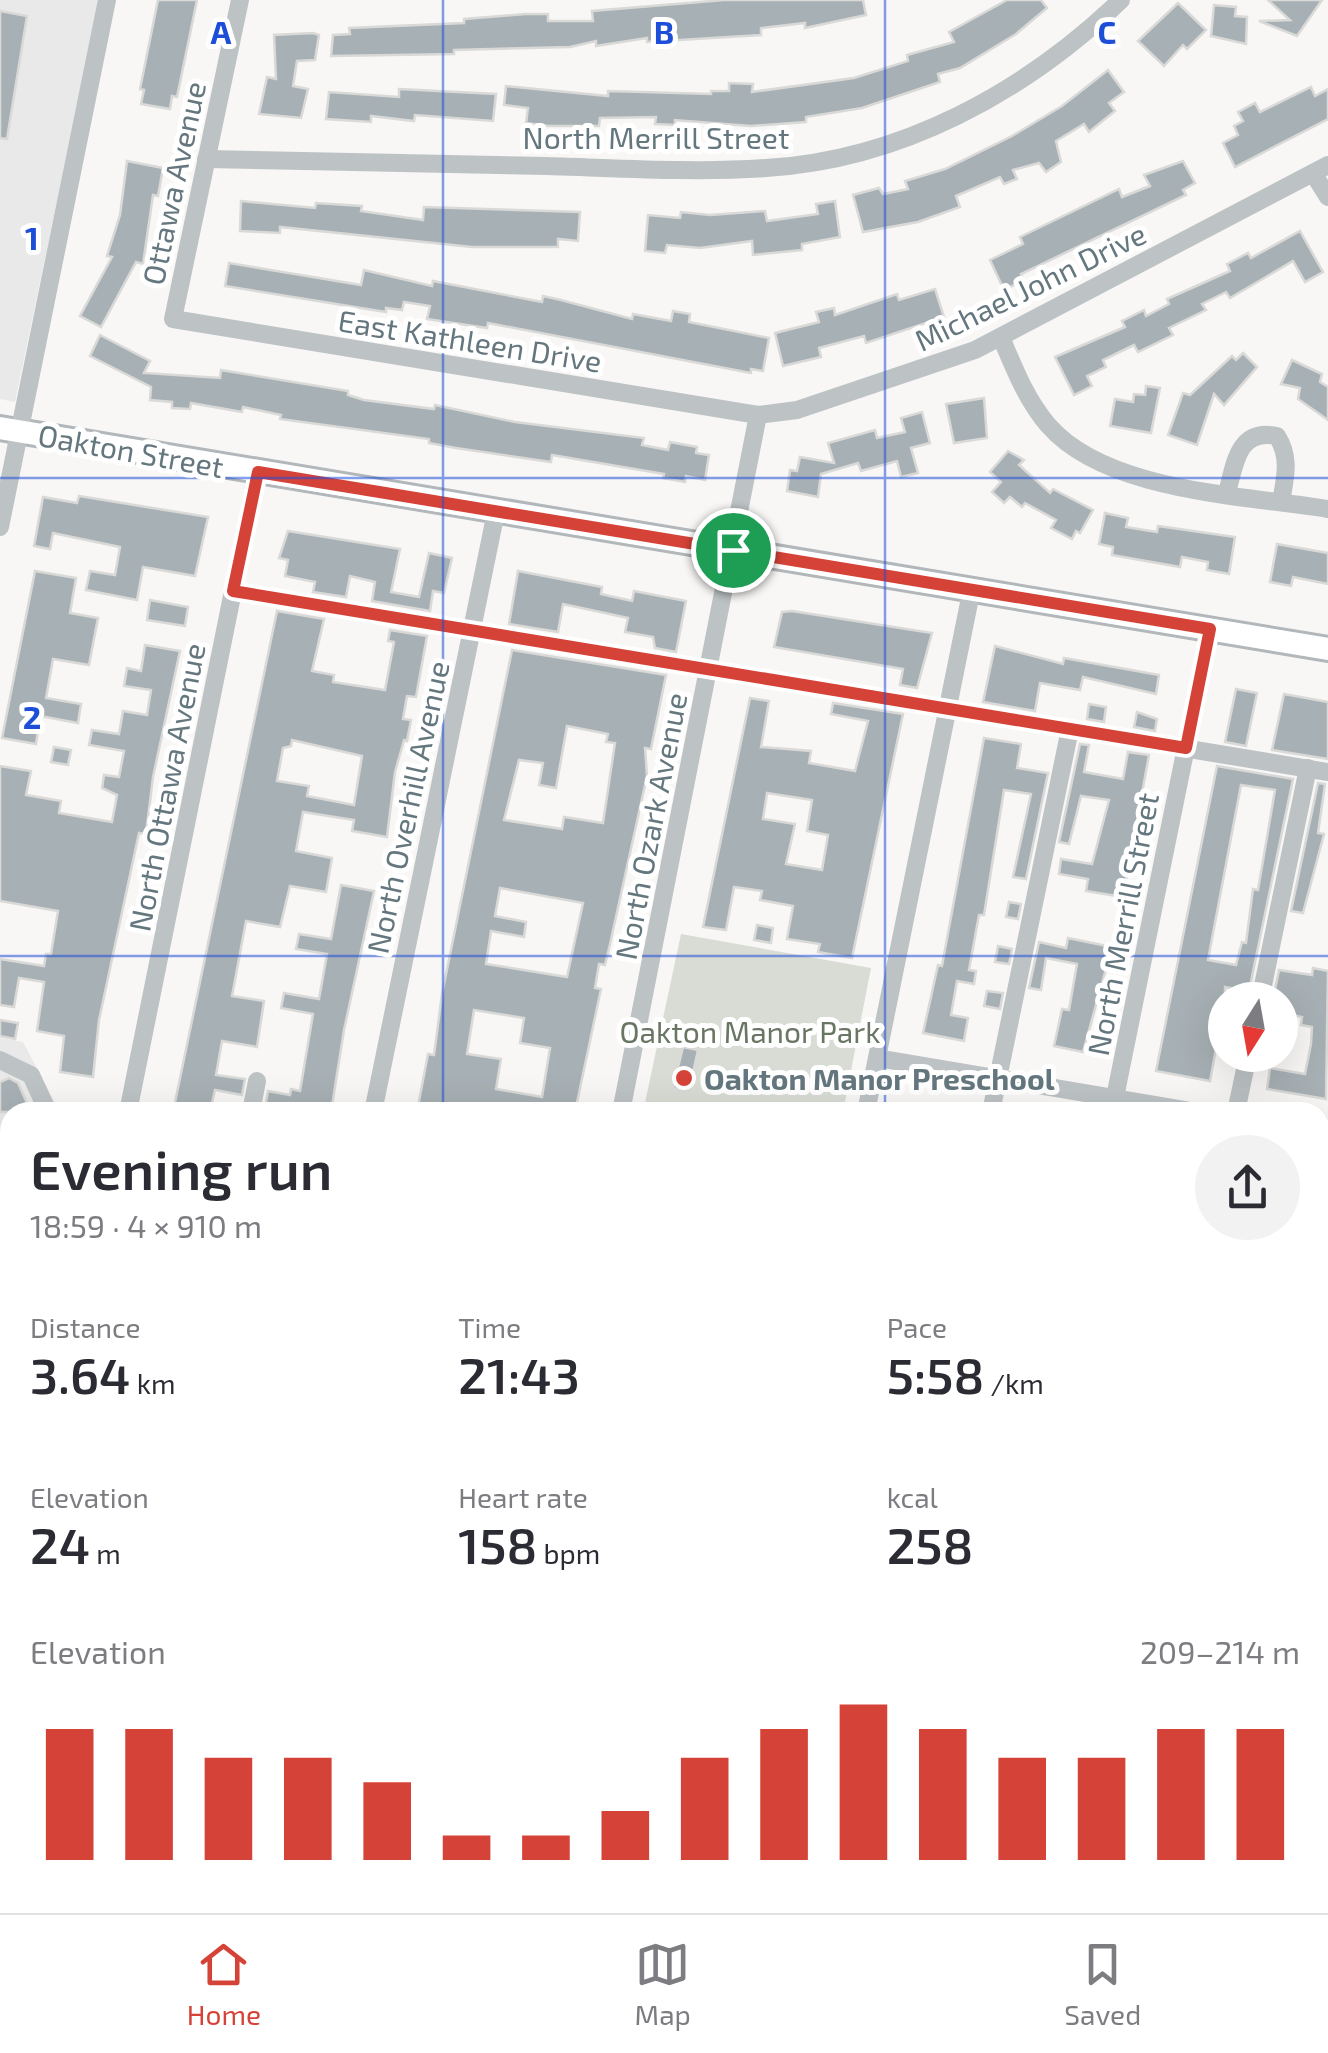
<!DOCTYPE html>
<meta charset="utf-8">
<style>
:root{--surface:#fff;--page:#f2f2f3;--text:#2b2b33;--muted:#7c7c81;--line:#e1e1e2;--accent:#d54338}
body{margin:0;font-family:"Exo 2",sans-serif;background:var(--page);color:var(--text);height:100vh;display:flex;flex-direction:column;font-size:38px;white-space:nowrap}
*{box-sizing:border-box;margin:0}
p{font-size:32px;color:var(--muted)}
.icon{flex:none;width:55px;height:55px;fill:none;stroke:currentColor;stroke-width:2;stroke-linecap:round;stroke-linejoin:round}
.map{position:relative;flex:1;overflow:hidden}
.drawer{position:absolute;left:0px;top:1102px;width:1330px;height:812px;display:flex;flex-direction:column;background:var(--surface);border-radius:30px 30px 0 0;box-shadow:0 10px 40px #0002}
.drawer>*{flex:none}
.needle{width:65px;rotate:191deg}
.buttons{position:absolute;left:1208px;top:982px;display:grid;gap:20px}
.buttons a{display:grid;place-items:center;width:90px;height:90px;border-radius:50%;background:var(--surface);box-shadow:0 10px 40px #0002;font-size:50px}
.pin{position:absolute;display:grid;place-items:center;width:85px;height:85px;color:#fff;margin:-42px;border:5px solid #fff;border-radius:50%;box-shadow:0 2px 10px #0007}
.round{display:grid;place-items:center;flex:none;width:105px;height:105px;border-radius:52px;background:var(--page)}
.headline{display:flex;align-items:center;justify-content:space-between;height:170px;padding:0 30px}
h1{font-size:55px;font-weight:600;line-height:75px}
.metrics{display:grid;grid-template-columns:repeat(3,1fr);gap:15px;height:170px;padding:10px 30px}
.metrics div{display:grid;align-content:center}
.metrics b{font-size:50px;font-weight:600}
.metrics small{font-size:28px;font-weight:400}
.metrics p{font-size:28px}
.chart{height:280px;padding:20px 30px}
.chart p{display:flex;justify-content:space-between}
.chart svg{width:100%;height:180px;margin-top:10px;stroke:var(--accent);stroke-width:6}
.menu{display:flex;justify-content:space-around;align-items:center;height:140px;border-top:2px solid var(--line);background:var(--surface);font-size:28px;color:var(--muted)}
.menu a{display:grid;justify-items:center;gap:5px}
.menu .current{color:var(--accent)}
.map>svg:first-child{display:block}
.built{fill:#e9e9e9}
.green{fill:#d9dcd5}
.building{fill:#a7b0b4;stroke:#d9d9d8;stroke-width:2.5;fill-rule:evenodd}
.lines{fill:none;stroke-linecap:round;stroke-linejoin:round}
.major-casing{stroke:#b1b7ba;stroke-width:28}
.minor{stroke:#bdc3c5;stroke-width:18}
.major{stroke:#fff;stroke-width:22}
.route-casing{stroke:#fff;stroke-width:20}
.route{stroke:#d54338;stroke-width:12}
.grid{fill:none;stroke:#1d4ed8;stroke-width:2.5;stroke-opacity:0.55}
.poi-dot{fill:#d54338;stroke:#fff;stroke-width:4}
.labels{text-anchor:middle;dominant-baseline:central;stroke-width:10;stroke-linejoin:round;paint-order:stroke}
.street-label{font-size:30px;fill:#65777e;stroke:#fff}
.park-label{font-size:30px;fill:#6a7664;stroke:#fff}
.poi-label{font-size:30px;font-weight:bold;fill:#65777e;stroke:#fff;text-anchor:start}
.grid-label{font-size:32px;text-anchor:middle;font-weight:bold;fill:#1d4ed8;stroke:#fff;stroke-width:10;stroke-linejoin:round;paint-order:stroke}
</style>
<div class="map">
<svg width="1328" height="1913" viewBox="0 0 1328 1913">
<rect width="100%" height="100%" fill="#f8f7f5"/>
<!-- built -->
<g class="built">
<polygon points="0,0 99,0 15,402 0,399"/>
<polygon points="0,1038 23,1042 60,1112 10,1112 10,1297 0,1274"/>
</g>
<!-- green -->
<polygon class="green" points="681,934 871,968 843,1112 643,1112"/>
<!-- building -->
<g class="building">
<polygon points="158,0 197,0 177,97 172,96 170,109 141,104 144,90 140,89"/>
<polygon points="724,0 863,0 866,15 805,28 805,23 761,28 761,35 647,42 647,38 596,46 596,41 570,47 454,50 454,54 331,56 333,35 350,34 349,28 464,23 464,19 525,14 548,14 548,21 593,21 592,11"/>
<polygon points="1007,0 1041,0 1047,8 1016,34 960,68 938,74 940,82 862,108 806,117 806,122 751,126 675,120 675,125 655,124 656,117 600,118 599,126 548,126 526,123 528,108 504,105 506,86 608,96 608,91 711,94 711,91 729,91 729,83 753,84 752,92 854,78 908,61 907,55 954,42 949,32"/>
<polygon points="1268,0 1322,0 1297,36 1259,21 1290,20"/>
<polygon points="1178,3 1206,30 1187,49 1183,45 1164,66 1138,41"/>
<polygon points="1214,5 1236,7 1235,16 1247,17 1246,44 1211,36"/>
<polygon points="0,11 27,16 7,139 0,138"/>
<polygon points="313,33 319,35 315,60 297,61 293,86 308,89 301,118 259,114 267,77 276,79 274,35"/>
<polygon points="1108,70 1124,92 1109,103 1115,111 1089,132 1084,124 1056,141 1061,162 1046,172 1039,163 1013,170 1017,179 1004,184 1000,177 956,196 960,207 918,222 863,232 853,195 879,188 883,194 908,189 905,181 945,169 1012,136 1062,106"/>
<polygon points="1311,87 1315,96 1328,89 1328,119 1235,167 1223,143 1238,135 1234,126 1243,121 1238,112 1255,103 1260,112"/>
<polygon points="399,89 496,94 493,121 415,115 414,121 371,116 371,122 326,119 329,92 399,97"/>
<polygon points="127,161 163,168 158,196 153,195 143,264 136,262 101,327 80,316 112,257 107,256 120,215"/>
<polygon points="1183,161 1195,183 1183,190 1186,195 1021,274 1024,280 1004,290 990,260 1023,244 1020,237 1119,189 1122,197 1150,186 1144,175"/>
<polygon points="241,201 315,208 316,203 362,206 361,211 423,220 424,207 580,212 578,241 558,239 558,247 472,247 280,227 280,233 240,231"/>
<polygon points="835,201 840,237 802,244 802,250 753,255 752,241 700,248 667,245 665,253 645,251 648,215 680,218 681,212 710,215 765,211 767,221 818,214 816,204"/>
<polygon points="1300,231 1323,272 1305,282 1293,261 1230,298 1226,292 1202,304 1206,310 1169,328 1173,335 1138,352 1134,345 1103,360 1106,367 1087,376 1092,386 1074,395 1055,357 1125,327 1122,321 1144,310 1146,316 1169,304 1167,299 1230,271 1227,264 1248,253 1251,258"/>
<polygon points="229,263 361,285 364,270 432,286 433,281 542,302 543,296 561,300 632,319 633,314 671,321 673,311 690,314 689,322 769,338 763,371 751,369 751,373 488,323 487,328 427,319 430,306 404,302 402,310 386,308 386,312 225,286"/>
<polygon points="935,289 944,317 866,343 864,336 819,348 821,357 783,366 775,333 819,322 816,312 834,308 835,315 897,294 899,300"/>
<polygon points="100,335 150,361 144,373 220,378 221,370 348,391 348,395 364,400 434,409 435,405 515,422 644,438 642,445 668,450 670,442 697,447 696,453 709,455 705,480 686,476 685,482 663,478 664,474 552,455 551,462 456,448 429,443 429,439 280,419 281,415 243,407 242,412 191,403 190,409 172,408 172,402 150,400 151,387 90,356"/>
<polygon points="1243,353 1257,367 1224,405 1214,394 1197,445 1168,435 1183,393 1190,395 1232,356 1236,360"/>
<polygon points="1292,360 1322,374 1320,382 1328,387 1328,420 1298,399 1300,388 1281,384"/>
<polygon points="1146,386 1160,388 1151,433 1110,426 1115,399 1133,402 1134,394 1145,395"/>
<polygon points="984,398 987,438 954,443 946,404"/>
<polygon points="922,412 930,443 911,448 918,473 901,477 897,461 861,471 858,463 821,474 818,497 787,491 790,470 797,471 800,457 834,463 828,443 875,430 877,438 905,432 901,418"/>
<polygon points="1008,451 1024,460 1019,465 1050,493 1053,489 1093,510 1080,533 1076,531 1072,539 1051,528 1056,520 1025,503 1022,507 1010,497 1004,503 992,492 1001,482 990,472"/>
<polygon points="79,496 208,517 195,576 143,567 137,600 86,590 90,571 115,575 120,547 53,533 50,549 34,546 43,497 77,503"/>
<polygon points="1105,513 1128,518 1126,527 1157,532 1158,526 1235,537 1229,574 1207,570 1208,562 1182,557 1180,567 1112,555 1113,547 1099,544"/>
<polygon points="288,531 400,549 391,592 419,597 429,553 452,558 444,593 433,591 430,611 372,601 375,582 350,576 346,597 313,592 315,582 285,576 288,560 279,558"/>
<polygon points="1277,544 1328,553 1328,584 1293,577 1291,586 1270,582"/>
<polygon points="35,571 76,578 70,613 98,618 89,665 53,659 46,698 81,704 78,723 40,716 36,744 2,738"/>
<polygon points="518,571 602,587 601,594 632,601 634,591 686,601 676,652 655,648 653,637 625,632 628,618 563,604 558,632 509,624"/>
<polygon points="150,600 188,607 185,626 147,620"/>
<path d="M 277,611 L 324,619 L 312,671 L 334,675 L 333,682 L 385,690 L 394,642 L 388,641 L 390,630 L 427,636 L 416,697 L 407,696 L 403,719 L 411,720 L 407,741 L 404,740 L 395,772 L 387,837 L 352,831 L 354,820 L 303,812 L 296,851 L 332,858 L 326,892 L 290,886 L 280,927 L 246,921 L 232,996 L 264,1001 L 257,1047 L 222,1041 L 216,1075 L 245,1079 L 242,1095 L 215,1090 L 210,1112 L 173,1112 ZM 292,740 L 362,756 L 354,805 L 307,796 L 309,786 L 277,781 L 283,748 L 291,746 Z"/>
<polygon points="792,611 932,633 917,688 900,685 903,669 774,647 782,612"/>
<polygon points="145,645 180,651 153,777 146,834 139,833 99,1020 93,1077 60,1072 64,1036 37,1031 44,982 19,978 14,1007 0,1005 0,959 44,966 46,954 51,954 58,911 0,901 0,766 31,771 26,795 61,801 59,813 112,822 117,795 102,788 104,775 119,777 124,751 89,745 92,730 119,734 123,711 147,715 151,690 124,686 127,668 141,671"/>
<polygon points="995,646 1063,664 1064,658 1159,675 1156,694 1083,677 1080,690 1040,683 1035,711 983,702"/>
<path d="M 512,650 L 666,675 L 651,749 L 645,748 L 647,776 L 610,944 L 605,965 L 599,964 L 595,988 L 601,989 L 575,1112 L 491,1105 L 490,1112 L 417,1112 L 428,1054 L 434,1055 L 442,994 ZM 567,726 L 608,734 L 606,742 L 615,743 L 603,823 L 564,817 L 562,829 L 504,820 L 519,760 L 543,763 L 539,785 L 556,788 ZM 500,888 L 583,903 L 567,977 L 486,964 L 491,931 L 524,937 L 526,922 L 495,916 ZM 474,1010 L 524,1018 L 520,1043 L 550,1048 L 542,1097 L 496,1089 L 501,1059 L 467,1054 Z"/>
<polygon points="1236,689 1257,693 1246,746 1225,742"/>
<polygon points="1284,694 1328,702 1328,759 1272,750"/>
<path d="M 750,698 L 769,701 L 761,747 L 811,751 L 809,763 L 855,771 L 868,721 L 831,714 L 833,703 L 903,714 L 852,958 L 818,952 L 820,944 L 787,939 L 793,906 L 760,900 L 762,891 L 734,887 L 726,930 L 703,927 ZM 767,793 L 812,800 L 807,831 L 828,835 L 822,870 L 786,864 L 795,824 L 763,819 Z"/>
<polygon points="1089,704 1106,707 1104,722 1087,719"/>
<polygon points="1137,712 1157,719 1155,731 1134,727"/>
<polygon points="984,738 1021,744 1017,768 1048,773 1026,879 1013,877 1031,794 1004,790 984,915 979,915 969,970 976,971 974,984 957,981 951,1015 968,1018 964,1041 923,1033 938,965 942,966"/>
<polygon points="1080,744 1089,745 1084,772 1123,779 1128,752 1149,755 1123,897 1086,891 1088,879 1059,874 1061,859 1092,864 1109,800 1081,796 1069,844 1059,842"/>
<polygon points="54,747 71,750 68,765 51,762"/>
<path d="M 1217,766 L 1293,779 L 1249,991 L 1225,987 L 1225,1045 L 1217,1043 L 1210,1081 L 1156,1071 ZM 1241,785 L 1275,790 L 1258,890 L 1253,889 L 1246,943 L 1242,942 L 1236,965 L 1208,960 Z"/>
<polygon points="1318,783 1325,784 1318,833 1324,834 1303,913 1291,911"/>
<polygon points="341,885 374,891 344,1030 331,1112 265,1107 268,1091 290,1095 291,1089 300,1091 313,1014 281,1008 284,993 319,999 327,954 296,949 299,934 331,939"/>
<polygon points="1009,902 1021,904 1018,919 1006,917"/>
<polygon points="757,925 773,928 771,943 754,940"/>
<polygon points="1068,938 1112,947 1083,1052 1054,1046 1062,1009 1069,1010 1077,964 1046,958 1041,990 1029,988 1039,942 1066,948"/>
<polygon points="998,946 1012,949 1009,964 995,962"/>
<polygon points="1313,968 1328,971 1326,1099 1267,1089 1270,1068 1305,1074 1311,1044 1312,1027 1301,1025 1302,1017 1280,1013 1280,1000 1273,1000 1279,970 1312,975"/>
<polygon points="987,991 1003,993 1000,1009 984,1006"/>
<polygon points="0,1020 18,1023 15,1039 0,1036"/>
<polygon points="683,1047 698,1050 689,1091 673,1088"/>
<polygon points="9,1078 18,1083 31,1112 0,1112 0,1082"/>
</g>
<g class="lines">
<defs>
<g id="major">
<polyline points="0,428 1328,649"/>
<polyline points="0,1313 10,1336"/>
<polyline points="237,1905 240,1913"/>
</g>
</defs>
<!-- major casing -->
<use href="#major" class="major-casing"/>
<!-- minor -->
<g class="minor">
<polyline points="240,0 173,319 758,415 797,410 975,350 1328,165"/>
<path d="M 206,159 C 320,161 433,164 547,166 C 619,168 693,173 766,168 C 901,160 1025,92 1121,0"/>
<polyline points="1313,173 1328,197"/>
<path d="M 1001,337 C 1014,368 1026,399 1048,425 C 1106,492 1243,495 1328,509"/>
<path d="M 1227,493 C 1235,463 1238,428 1277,436 C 1291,458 1285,478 1281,502"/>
<polyline points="0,527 107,0"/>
<polyline points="233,591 1328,772"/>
<polyline points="1260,1000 1308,768"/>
<polyline points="877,1058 1197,1112"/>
<polyline points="0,1060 31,1075 48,1112"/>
<polyline points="128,1112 257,472"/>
<polyline points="251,1112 257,1081"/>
<polyline points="373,1112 496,512"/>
<polyline points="621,1112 758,415"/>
<polyline points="866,1112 972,588"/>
<polyline points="991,1112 1070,729"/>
<polyline points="1112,1112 1210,629"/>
<polyline points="1236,1112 1248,1055"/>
<polyline points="1320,1133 1328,1134"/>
<polyline points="1320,1295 1328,1255"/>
<polyline points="0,1403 10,1404"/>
<polyline points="1320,1618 1328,1620"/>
<polyline points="0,1644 10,1645"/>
<polyline points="0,1889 10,1890"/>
<polyline points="98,1905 100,1913"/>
<polyline points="459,1913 461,1905"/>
<polyline points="701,1913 703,1905"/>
<polyline points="949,1913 950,1905"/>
<polyline points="1195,1913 1196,1905"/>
</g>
<!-- major -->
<use href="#major" class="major"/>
</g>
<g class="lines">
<defs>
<polygon id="route" points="258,472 1210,629 1186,748 233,591"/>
</defs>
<!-- route casing -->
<use href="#route" class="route-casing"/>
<!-- route -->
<use href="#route" class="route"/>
</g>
<!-- grid -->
<path class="grid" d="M 443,0 L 443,1112M 885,0 L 885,1112M 0,478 L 1328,478M 0,956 L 1328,956M 0,1435 L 10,1435M 1320,1435 L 1328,1435M 443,1905 L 443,1913M 885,1905 L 885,1913"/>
<!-- markers -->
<circle class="poi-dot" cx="684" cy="1078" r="10"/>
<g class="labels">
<!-- street labels -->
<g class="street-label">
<text x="656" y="137">North Merrill Street</text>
<text transform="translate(173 183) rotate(-78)">Ottawa Avenue</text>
<text transform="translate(1030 286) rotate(-26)">Michael John Drive</text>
<text transform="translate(470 340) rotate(9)">East Kathleen Drive</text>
<text transform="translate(131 450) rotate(10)">Oakton Street</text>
<text transform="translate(166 787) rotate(-79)">North Ottawa Avenue</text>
<text transform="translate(407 807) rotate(-78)">North Overhill Avenue</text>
<text transform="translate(650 826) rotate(-79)">North Ozark Avenue</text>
<text transform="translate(1122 924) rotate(-79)">North Merrill Street</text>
</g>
<!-- park labels -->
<g class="park-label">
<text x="750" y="1031">Oakton Manor Park</text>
</g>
<!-- poi labels -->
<g class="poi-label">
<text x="704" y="1078">Oakton Manor Preschool</text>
</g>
</g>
<g class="grid-label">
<text x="221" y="44">A</text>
<text x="664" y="44">B</text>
<text x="1107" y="44">C</text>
<text x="32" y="250">1</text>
<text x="32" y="729">2</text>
</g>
</svg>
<div class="buttons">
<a><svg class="needle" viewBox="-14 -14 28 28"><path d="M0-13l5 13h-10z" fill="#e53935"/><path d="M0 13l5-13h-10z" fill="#7c7c81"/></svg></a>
</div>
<div class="pin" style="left:733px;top:550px;background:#1e9e55"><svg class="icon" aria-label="arrive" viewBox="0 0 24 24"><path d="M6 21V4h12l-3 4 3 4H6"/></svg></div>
<section class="drawer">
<div class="headline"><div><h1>Evening run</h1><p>18:59 · 4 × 910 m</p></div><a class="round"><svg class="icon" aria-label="share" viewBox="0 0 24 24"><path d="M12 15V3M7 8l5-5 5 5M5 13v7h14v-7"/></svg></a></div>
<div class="metrics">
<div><p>Distance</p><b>3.64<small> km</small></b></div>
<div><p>Time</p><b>21:43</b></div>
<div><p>Pace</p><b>5:58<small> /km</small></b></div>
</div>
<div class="metrics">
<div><p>Elevation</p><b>24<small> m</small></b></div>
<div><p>Heart rate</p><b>158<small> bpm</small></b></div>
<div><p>kcal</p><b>258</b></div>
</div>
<div class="chart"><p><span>Elevation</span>209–214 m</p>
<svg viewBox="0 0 160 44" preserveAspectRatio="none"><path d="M5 44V12M15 44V12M25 44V19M35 44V19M45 44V25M55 44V38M65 44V38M75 44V32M85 44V19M95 44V12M105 44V6M115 44V12M125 44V19M135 44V19M145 44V12M155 44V12"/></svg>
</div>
</section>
</div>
<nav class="menu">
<a class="current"><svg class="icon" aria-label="home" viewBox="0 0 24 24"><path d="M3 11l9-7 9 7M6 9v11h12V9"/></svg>Home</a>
<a><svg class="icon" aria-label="map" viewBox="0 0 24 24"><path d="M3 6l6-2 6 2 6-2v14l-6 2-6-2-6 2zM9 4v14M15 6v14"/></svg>Map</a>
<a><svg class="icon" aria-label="saved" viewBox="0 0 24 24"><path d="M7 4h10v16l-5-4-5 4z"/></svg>Saved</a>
</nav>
